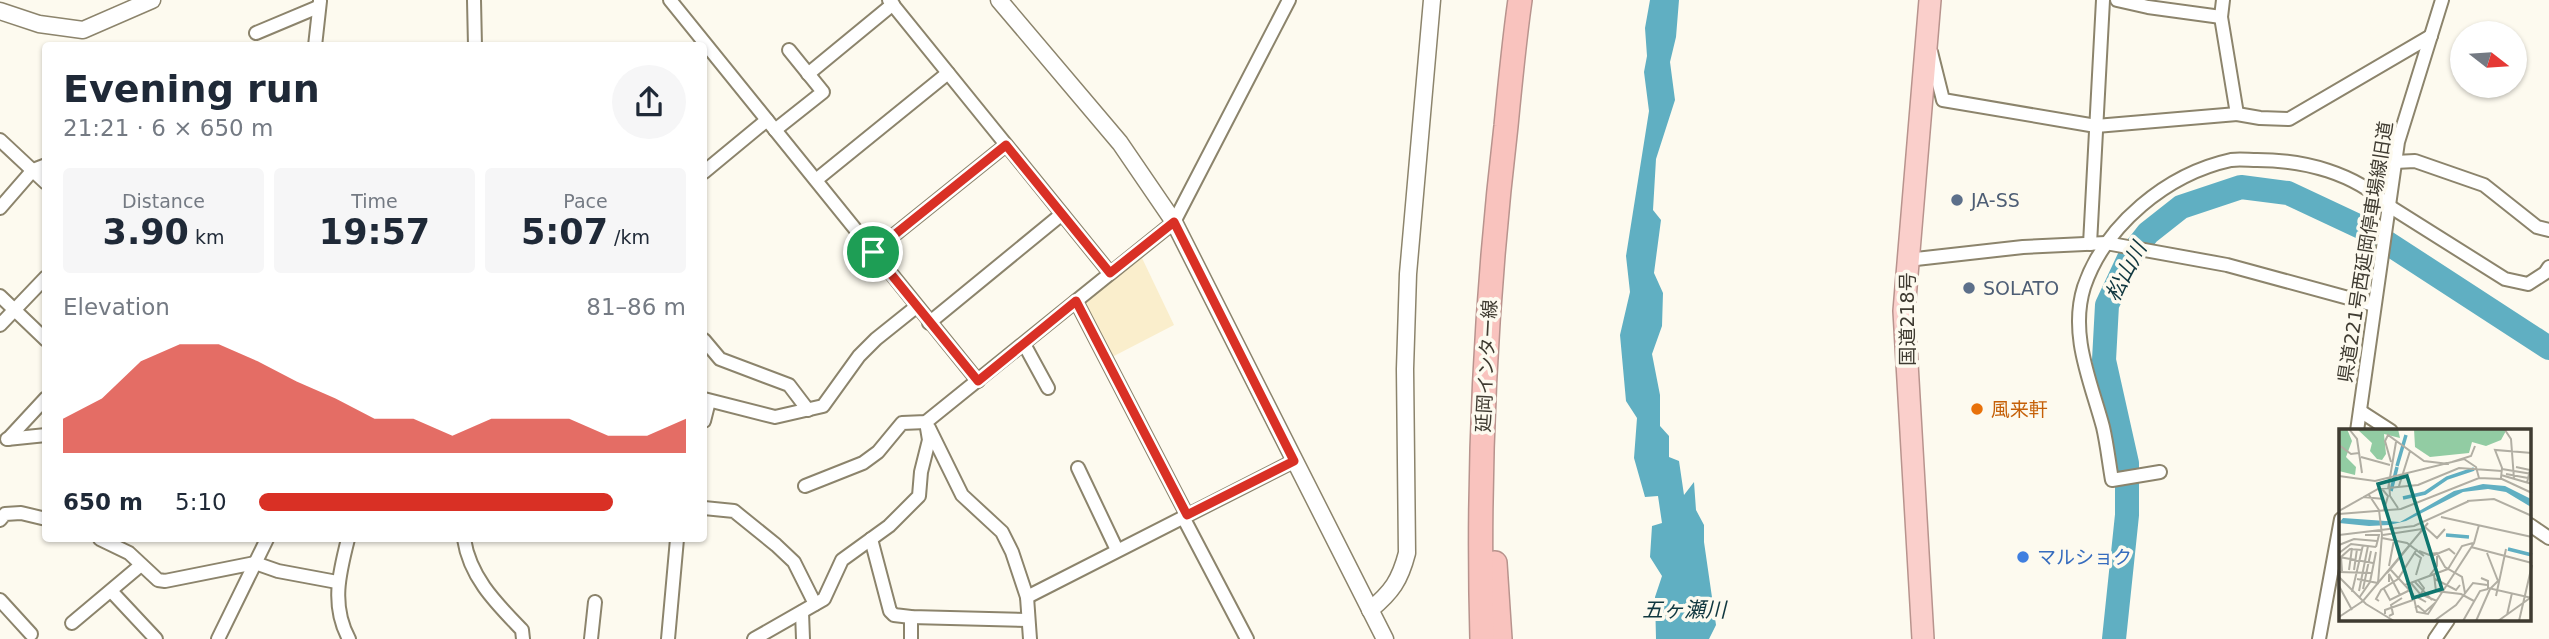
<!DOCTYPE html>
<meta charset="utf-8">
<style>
:root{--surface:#fff;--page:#f6f6f7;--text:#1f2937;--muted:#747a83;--accent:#d93025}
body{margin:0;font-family:"DejaVu Sans","Noto Sans JP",sans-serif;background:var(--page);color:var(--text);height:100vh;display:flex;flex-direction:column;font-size:26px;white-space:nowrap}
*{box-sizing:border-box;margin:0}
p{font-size:23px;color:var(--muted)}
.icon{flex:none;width:38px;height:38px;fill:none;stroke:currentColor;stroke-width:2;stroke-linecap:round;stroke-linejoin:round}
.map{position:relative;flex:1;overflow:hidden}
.sheet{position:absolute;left:42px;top:42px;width:665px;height:500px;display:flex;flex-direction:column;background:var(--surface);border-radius:7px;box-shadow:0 2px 5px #0004}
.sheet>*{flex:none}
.needle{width:46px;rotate:107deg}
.tools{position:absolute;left:2450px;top:21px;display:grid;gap:14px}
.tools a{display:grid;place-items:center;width:77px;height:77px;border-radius:50%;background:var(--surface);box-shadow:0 2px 5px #0004;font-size:35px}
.pin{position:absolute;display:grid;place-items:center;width:60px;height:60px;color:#fff;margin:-30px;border:4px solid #fff;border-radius:50%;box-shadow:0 2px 7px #0007}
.round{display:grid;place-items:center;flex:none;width:74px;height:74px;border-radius:37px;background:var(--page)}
.head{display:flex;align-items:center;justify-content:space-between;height:119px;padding:0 21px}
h1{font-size:38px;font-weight:800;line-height:52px}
.figures{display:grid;grid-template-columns:repeat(3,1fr);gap:10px;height:119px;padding:7px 21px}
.figures div{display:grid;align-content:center;border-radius:7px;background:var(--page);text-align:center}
.figures b{font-size:35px;font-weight:800}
.figures small{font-size:19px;font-weight:400}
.figures p{font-size:19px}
.chart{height:196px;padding:14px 21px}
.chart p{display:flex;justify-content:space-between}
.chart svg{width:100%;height:126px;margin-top:7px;fill:var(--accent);opacity:.7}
ul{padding:0 21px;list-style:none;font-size:23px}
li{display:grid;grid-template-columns:112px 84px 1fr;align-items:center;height:52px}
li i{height:18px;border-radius:9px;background:var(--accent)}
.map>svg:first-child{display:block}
.built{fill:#faeecc}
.water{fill:#60afc2}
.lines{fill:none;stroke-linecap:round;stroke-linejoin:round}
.river{stroke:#60afc2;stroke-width:24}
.minor-casing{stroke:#8c846c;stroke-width:16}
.tertiary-casing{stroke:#8c846c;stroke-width:19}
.trunk-casing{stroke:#b8938d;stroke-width:24}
.motorway-casing{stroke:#b8938d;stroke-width:26}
.minor{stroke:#fff;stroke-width:12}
.tertiary{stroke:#fff;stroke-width:16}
.trunk{stroke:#facfcb;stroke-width:21}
.motorway{stroke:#f9c3be;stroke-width:23}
.route-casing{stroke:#fff;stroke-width:14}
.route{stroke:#d93025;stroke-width:9}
.service-dot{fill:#5c6f8a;stroke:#fdfaef;stroke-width:2.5}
.food-dot{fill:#e8710a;stroke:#fdfaef;stroke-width:2.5}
.shop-dot{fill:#3f7fe0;stroke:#fdfaef;stroke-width:2.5}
.labels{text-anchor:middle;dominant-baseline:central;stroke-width:7;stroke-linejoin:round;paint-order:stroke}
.service-label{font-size:19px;fill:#4e5e75;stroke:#fdfaef;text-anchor:start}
.street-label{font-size:19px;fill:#3f3b31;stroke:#fdfaef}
.food-label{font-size:19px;fill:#c56008;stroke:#fdfaef;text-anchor:start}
.shop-label{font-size:19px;fill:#366cbe;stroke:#fdfaef;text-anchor:start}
.water-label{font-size:21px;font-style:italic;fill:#10373f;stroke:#fdfaef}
.inset-river{fill:none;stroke:#60afc2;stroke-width:3.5}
.inset-road{fill:none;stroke:#b1aea3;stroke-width:2}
.view{fill:#0f766e;fill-opacity:0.15;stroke:#0f766e;stroke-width:3.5}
.inset-edge{fill:none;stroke:#3f3b31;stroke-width:3.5}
</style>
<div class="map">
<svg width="2549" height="639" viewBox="0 0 2549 639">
<rect width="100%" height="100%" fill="#fdfaef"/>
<!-- built -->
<polygon class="built" points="1142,258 1174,325 1114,356 1110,355 1084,305 1085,300"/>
<!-- water -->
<polygon class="water" points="1650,0 1679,0 1676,37 1670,62 1675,100 1656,159 1653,210 1661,220 1654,273 1663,293 1662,326 1652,354 1660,395 1660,426 1669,436 1669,457 1679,461 1684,495 1694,482 1696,510 1704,525 1704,542 1716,625 1709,639 1656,639 1655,597 1662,576 1650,557 1652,526 1662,523 1658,496 1645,497 1634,458 1637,418 1626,401 1620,335 1630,292 1626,256 1649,111 1644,72 1647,56 1645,28"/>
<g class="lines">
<!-- river -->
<polyline class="river" points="2114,639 2127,515 2127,463 2104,360 2107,305 2130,256 2148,233 2181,207 2241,187 2288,193 2369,231 2549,348"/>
<defs>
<g id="minor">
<polyline points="474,0 475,46"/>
<polyline points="670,0 978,381"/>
<polyline points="889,0 1110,273"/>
<polyline points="2117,0 2148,7 2221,17"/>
<polyline points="2223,0 2221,17 2237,114 2260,118 2289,119 2431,36"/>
<polyline points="256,33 318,7"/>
<polyline points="315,46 320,1"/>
<polyline points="1931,52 1943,100 2096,126 2237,114"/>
<polyline points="808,74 893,4"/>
<polyline points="775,130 823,92 789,50"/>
<polyline points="0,140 46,183"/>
<polyline points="2395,162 2415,161 2484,185 2537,227 2549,230"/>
<polyline points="704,172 767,120"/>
<polyline points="816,180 948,73"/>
<polyline points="0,208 33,170 46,165"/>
<polyline points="2090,244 2103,0"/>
<polyline points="873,252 1006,145"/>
<polyline points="1907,260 2023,247 2106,243 2227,265 2374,305"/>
<polyline points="0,296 46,340"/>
<polyline points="1076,301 1187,515"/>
<polyline points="929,323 1062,214"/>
<polyline points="0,325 46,277"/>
<polyline points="704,340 720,359 789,385 808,410"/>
<polyline points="1024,344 1048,388"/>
<polyline points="704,399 775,417 823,406 859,356 876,339 916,307"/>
<polyline points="2360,411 2391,431"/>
<polyline points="704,421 709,401"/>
<polyline points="929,428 962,495 1002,532 1012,552 1027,597 1030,639"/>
<polyline points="2357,431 2398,142 2442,0"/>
<polyline points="7,439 46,435"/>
<polyline points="8,439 46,398"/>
<polyline points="1078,468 1117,550"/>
<path d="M 2160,472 L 2112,480 C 2109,463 2107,444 2103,427 C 2091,382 2069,335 2084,287 C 2105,225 2167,174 2231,160 C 2239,159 2249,160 2257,160 C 2305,160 2354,173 2389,206 L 2505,279 L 2528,284 L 2545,273 L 2549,267"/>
<polyline points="805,486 863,463 878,452 902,423 926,422 1174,222 1289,0"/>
<polyline points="704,508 734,511 776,545 794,562 815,604"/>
<polyline points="1183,517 1247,639"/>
<polyline points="0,520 5,514 21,513 46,519"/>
<polyline points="2530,525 2549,538"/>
<polyline points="100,539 129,553 158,580 165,581 255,563 278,571 337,582"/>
<path d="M 348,539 C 339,574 331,606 349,639"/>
<path d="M 464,539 C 470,578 497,604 522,630 L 523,639"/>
<polyline points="871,539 890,611 894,615 911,617 1028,620"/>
<polyline points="112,592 156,639"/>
<polyline points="1027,597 1294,461"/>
<polyline points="0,600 31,634"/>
<polyline points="802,612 803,639"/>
<polyline points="911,617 911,639"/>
<polyline points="72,623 141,565"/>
<polyline points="218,639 267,539"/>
<polyline points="591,639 595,602"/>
<polyline points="668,639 677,539"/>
<polyline points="754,639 824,599 842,560 889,526 919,496 921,472 929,440 926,422"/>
<polyline points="2319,639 2341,519"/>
<polyline points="2435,639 2448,620"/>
</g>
<g id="tertiary">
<polyline points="999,0 1120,143 1174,222 1385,639"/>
<polyline points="0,11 39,24 83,30 152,0"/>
<path d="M 1370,610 C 1392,592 1400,580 1407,553 L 1405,369 L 1408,274 L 1432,0"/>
</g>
<polyline id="trunk" points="1923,639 1904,311 1930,0"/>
<g id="motorway">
<polyline points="1495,563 1500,639"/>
<path d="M 1482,639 C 1477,468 1486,296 1506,126 C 1510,84 1514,42 1520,0"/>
</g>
</defs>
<!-- minor casing -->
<use href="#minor" class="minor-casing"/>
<!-- tertiary casing -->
<use href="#tertiary" class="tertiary-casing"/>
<!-- trunk casing -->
<use href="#trunk" class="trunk-casing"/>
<!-- motorway casing -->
<use href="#motorway" class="motorway-casing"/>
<!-- minor -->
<use href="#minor" class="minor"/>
<!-- tertiary -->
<use href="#tertiary" class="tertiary"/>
<!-- trunk -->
<use href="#trunk" class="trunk"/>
<!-- motorway -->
<use href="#motorway" class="motorway"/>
</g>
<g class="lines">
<defs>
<polygon id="route" points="1006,145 1110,273 1174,222 1294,461 1187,515 1076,301 978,381 873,252"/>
</defs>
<!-- route casing -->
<use href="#route" class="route-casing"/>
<!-- route -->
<use href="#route" class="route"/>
</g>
<!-- markers -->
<g class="service-dot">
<circle cx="1957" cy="200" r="7"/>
<circle cx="1969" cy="288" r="7"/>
</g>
<circle class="food-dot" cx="1977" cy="409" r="7"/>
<circle class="shop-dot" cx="2023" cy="557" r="7"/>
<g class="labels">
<!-- service labels -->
<g class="service-label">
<text x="1971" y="200">JA-SS</text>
<text x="1983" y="288">SOLATO</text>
</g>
<!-- street labels -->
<g class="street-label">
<text transform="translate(2365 252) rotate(-81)">県道221号西延岡停車場線旧道</text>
<text transform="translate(1907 319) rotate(-90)">国道218号</text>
<text transform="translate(1486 366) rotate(-87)">延岡インター線</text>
</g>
<!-- food labels -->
<g class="food-label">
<text x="1991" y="409">風来軒</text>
</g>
<!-- shop labels -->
<g class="shop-label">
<text x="2037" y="557">マルショク</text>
</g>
<!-- water labels -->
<g class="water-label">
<text transform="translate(2126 272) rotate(-62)">松山川</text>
<text x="1684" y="610">五ヶ瀬川</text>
</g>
</g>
<!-- overview -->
<g transform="translate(2339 429)">
<rect width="192" height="192" fill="#fdfaef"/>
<path d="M 0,0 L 8,0 L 13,12 L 7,28 L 17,38 L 16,46 L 0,42 ZM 18,0 L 59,0 L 61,9 L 45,5 L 47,25 L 43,31 L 38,30 L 31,22 L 33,14 ZM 75,0 L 168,0 L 162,11 L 147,17 L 133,13 L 130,24 L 91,28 L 76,18 Z" fill="#92cca3"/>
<path d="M 144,55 L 166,57 L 192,70 L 192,78 L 167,63 L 149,60 L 124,63 L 67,92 L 50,96 L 30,97 L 0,94 L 4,89 L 61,93 L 115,62 Z" fill="#60afc2"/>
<path class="inset-river" d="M 58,37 L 67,6M 52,62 L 58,38M 64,69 L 86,64 L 108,49 L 135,40M 107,106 L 130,108M 169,120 L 193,126"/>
<path class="inset-road" d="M 10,0 L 18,10 L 23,44M 166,1 L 172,10 L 175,50M 0,16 L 12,25 L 20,24M 22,28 L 51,36M 52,33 L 46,12 L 49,6 L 85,32 L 110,35M 113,33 L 132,27 L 136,17M 177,38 L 191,41 L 188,54M 163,40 L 193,45M 167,45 L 189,49M 162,46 L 193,55M 0,47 L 36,52 L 125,30 L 137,38 L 140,49M 162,49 L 163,39 L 156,21 L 193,24M 50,51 L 51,67 L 59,79M 60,57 L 71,22M 43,60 L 49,67 L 45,81M 49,60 L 57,13M 24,68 L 45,70M 128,72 L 155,70 L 193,87M 0,82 L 39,60 L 79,56 L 120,39 L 163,42M 0,85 L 62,80 L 140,49 L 163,50 L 193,64M 102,88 L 193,108M 85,97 L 98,109 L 106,100M 0,106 L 75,97 L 130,72M 26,106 L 40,106 L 37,118M 44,106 L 83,100M 43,109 L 68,114 L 85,127M 0,116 L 15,110 L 38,112M 132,118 L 193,134M 80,122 L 93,127 L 110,120 L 116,125M 0,124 L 12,115 L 37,118M 75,124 L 82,129 L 77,146M 148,124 L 159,152 L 151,160M 90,125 L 98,124 L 106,138 L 123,148 L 126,164M 0,128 L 34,134M 50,137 L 55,111M 51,140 L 74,165 L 78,183 L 89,185 L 135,114 L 140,96M 109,140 L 123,117 L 134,114M 10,141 L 13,119M 15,141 L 18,120M 3,142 L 2,128 L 11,120 L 23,121M 0,143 L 32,144M 48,144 L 71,116M 91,146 L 98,137 L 98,127M 95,146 L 97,162 L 122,165 L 135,172M 0,148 L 27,175 L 55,192M 142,149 L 149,152 L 149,159 L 193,169M 18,150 L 39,154 L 43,106 L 40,81 L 30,66M 96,150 L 117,161 L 121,156M 79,151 L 85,159 L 80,169 L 87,173M 50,153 L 50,145 L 61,166M 76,153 L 93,171M 72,154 L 81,165 L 98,172M 66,156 L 109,140M 0,157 L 13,181M 24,160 L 32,122M 45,160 L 51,171 L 71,161M 20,162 L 29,117M 13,163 L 24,116M 157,167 L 167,120M 20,169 L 31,153 L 37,123M 40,172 L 37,170 L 42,161 L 59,150 L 78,120M 76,179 L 79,177 L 86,183 L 96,174M 46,185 L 46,181 L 74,171M 168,186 L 173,164M 50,187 L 54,185 L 52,176 L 63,169M 0,188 L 24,172 L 89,94M 95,192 L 117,176 L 134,154 L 148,156M 124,192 L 141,162 L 149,160M 137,192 L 151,160M 159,192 L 191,169M 180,192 L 193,136"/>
<path class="view" d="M 68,47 L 103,160 L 74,169 L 39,55 Z"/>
<rect width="192" height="192" class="inset-edge"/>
</g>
</svg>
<div class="tools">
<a><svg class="needle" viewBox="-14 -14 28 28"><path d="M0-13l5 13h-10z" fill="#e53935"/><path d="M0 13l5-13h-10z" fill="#747a83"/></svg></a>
</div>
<div class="pin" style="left:873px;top:252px;background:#1e9e55"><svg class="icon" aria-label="arrive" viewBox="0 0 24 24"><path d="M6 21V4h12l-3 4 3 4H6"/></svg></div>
<section class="sheet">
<div class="head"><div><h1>Evening run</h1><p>21:21 · 6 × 650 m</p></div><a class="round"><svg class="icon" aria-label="share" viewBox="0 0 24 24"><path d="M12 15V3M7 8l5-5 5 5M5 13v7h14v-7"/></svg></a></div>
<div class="figures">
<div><p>Distance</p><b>3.90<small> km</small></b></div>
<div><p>Time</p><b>19:57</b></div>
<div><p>Pace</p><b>5:07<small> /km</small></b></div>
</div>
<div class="chart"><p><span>Elevation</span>81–86 m</p>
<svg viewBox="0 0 160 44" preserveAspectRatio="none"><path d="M0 44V32L10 25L20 12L30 6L40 6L50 12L60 19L70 25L80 32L90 32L100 38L110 32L120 32L130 32L140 38L150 38L160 32V44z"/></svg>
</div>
<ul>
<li><b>650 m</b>5:10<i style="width:83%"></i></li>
</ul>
</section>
</div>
